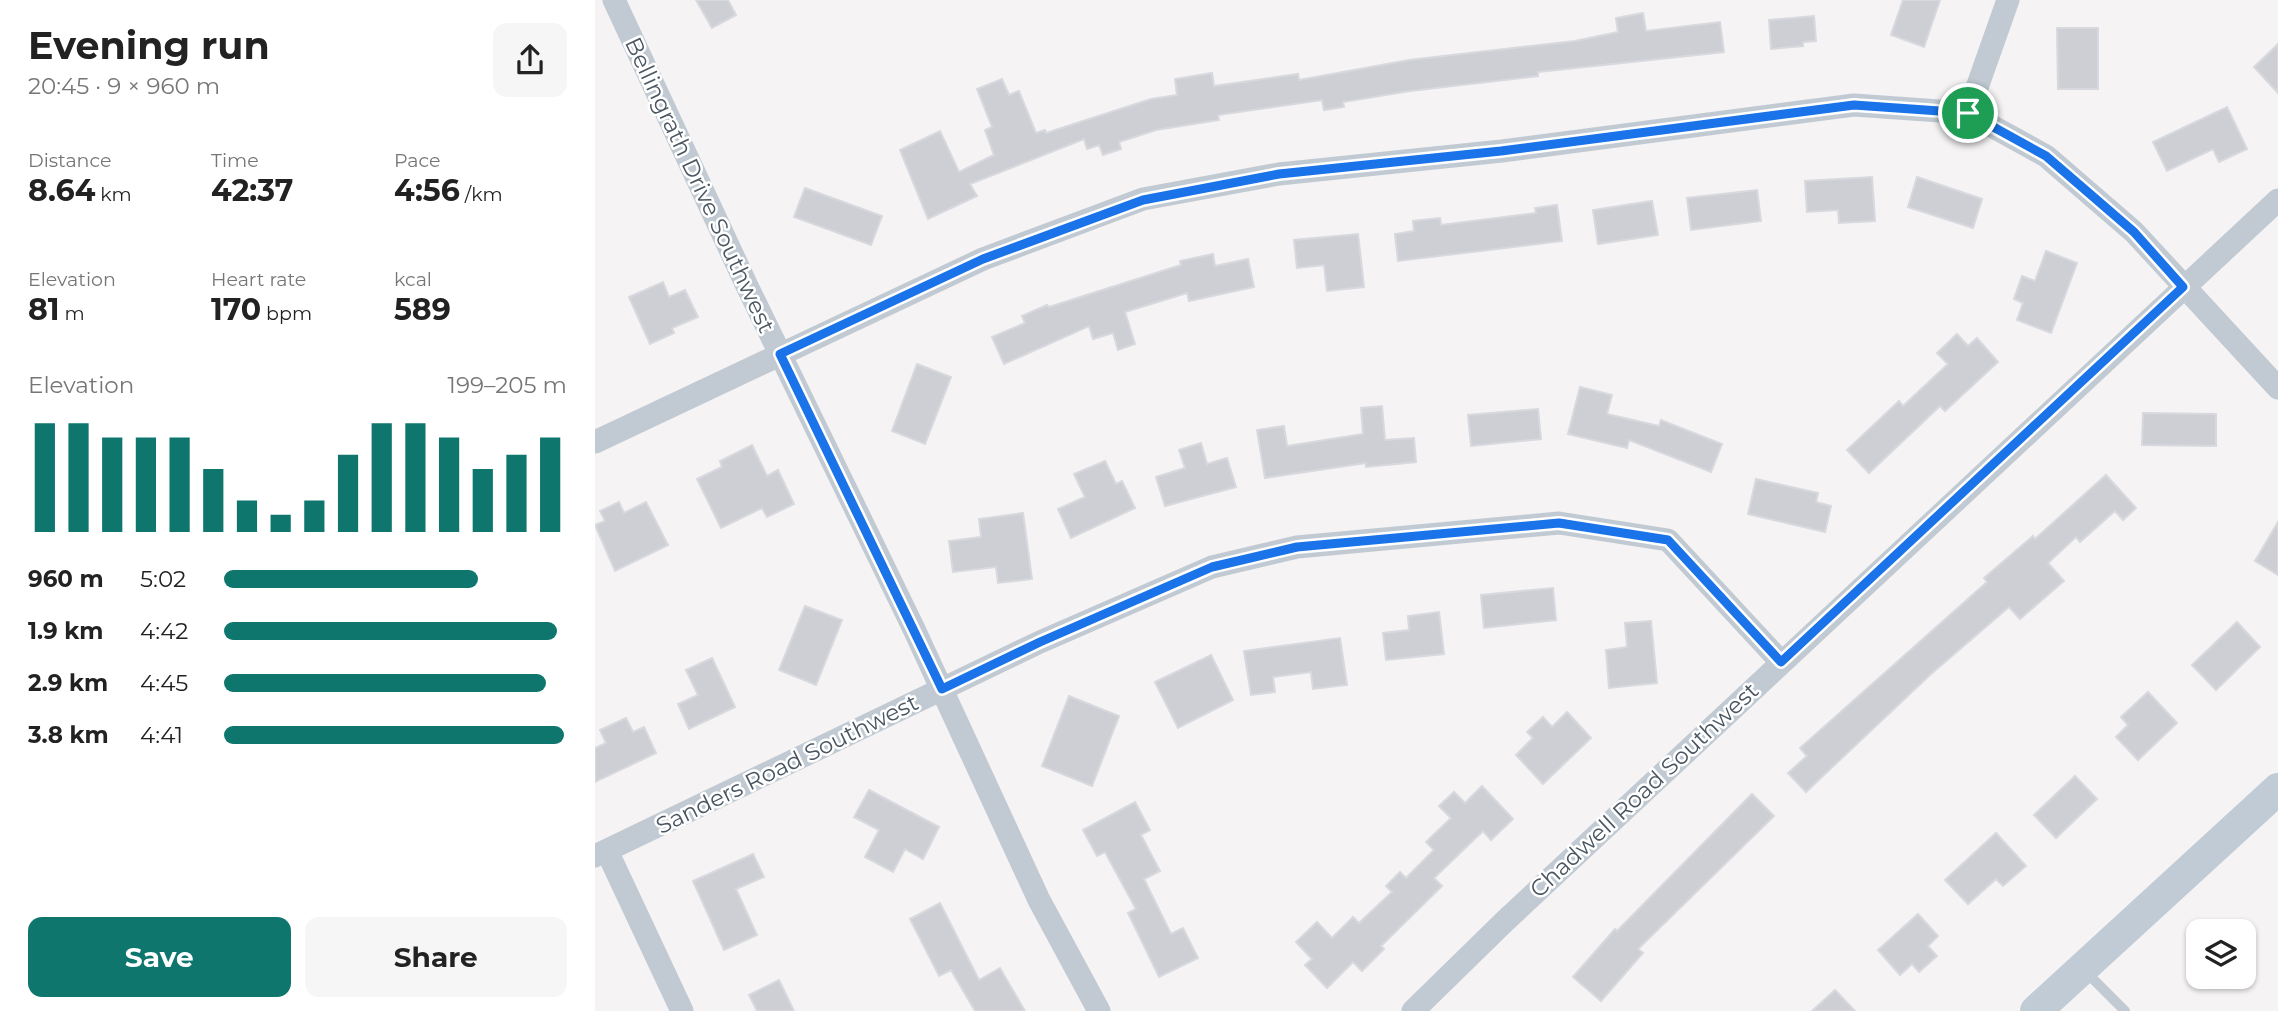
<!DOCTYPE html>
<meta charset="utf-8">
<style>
:root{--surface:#fff;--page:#f6f6f6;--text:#222;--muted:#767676;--accent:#0f766e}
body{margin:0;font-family:Montserrat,sans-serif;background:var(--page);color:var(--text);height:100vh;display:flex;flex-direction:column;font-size:26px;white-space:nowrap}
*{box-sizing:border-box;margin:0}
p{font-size:23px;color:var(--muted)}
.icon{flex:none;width:38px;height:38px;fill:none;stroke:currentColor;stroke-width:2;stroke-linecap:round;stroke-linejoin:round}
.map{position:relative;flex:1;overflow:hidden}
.sheet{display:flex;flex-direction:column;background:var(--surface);width:595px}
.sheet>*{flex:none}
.controls{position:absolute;left:1591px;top:919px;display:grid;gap:14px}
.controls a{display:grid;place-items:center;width:70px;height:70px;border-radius:14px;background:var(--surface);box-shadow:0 2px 5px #0004;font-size:35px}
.pin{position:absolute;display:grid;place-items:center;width:60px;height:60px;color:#fff;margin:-30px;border:4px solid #fff;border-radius:50%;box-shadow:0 2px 7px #0007}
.round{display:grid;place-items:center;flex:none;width:74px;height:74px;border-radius:14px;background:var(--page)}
.overview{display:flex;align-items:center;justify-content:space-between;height:119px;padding:0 28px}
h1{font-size:38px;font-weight:700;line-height:52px}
.figures{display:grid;grid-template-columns:repeat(3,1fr);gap:10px;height:119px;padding:7px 28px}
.figures div{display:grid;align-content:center}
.figures b{font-size:30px;font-weight:700}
.figures small{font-size:19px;font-weight:400}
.figures p{font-size:19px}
.chart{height:196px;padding:14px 28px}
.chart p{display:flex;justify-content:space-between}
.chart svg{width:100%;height:126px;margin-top:7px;stroke:var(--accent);stroke-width:6}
.primary-button{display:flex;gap:14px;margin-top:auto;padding:14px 28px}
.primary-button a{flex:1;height:80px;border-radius:14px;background:var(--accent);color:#fff;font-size:28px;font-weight:700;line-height:80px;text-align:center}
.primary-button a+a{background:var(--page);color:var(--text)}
ul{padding:0 28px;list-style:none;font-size:23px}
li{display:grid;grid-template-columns:112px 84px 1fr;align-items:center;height:52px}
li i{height:18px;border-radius:9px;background:var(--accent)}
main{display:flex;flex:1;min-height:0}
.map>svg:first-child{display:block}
.building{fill:#cdcfd5;stroke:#d7d9de;stroke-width:2}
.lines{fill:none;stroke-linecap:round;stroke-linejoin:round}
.lane{stroke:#c1cad2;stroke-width:10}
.street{stroke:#c1cad2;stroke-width:23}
.secondary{stroke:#c1cbd6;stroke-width:32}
.route-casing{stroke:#fff;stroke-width:14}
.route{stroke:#1a73e8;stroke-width:9}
.labels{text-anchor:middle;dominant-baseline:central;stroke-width:5;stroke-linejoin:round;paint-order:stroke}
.street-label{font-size:23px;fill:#4a5661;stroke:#fff}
</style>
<main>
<section class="sheet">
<div class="overview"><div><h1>Evening run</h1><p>20:45 · 9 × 960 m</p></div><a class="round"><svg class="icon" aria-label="share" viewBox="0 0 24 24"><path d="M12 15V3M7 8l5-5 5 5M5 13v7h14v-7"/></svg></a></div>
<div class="figures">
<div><p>Distance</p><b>8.64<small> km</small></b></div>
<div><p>Time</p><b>42:37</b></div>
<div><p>Pace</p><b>4:56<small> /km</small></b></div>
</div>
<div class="figures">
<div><p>Elevation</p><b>81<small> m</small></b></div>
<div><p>Heart rate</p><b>170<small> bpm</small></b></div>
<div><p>kcal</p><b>589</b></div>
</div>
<div class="chart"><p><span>Elevation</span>199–205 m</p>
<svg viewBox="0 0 160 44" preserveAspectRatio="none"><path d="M5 44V6M15 44V6M25 44V11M35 44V11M45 44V11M55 44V22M65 44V33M75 44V38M85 44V33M95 44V17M105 44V6M115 44V6M125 44V11M135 44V22M145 44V17M155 44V11"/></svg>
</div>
<ul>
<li><b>960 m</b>5:02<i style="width:74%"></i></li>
<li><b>1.9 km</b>4:42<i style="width:97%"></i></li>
<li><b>2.9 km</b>4:45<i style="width:94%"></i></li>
<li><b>3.8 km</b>4:41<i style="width:99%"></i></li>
</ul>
<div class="primary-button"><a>Save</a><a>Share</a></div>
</section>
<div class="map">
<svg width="1683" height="1011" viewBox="0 0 1683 1011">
<rect width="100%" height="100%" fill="#f5f3f3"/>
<!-- building -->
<g class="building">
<polygon points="101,0 133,0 141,15 117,28"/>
<polygon points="1308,0 1345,0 1329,47 1296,35"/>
<polygon points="1048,13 1051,31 1125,22 1129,52 943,72 943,76 815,91 748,102 749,107 729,110 727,100 623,115 624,120 561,130 524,142 526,149 508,155 504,145 492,149 489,139 375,184 382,196 333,219 305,150 345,131 364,172 399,155 390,130 397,127 382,89 407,79 414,95 424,91 441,133 450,130 451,133 556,99 582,95 580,79 617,73 619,86 703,74 704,80 814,60 980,41 1023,32 1021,18"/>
<polygon points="1219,16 1221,41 1208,42 1208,46 1176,49 1174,20"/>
<polygon points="1462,28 1503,28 1503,89 1463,89"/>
<polygon points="1683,44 1683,93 1659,67"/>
<polygon points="1632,107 1652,149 1624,162 1618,149 1572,171 1558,142"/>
<polygon points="1277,177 1280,221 1244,223 1243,210 1212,212 1210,181"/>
<polygon points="1322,177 1387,199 1378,228 1313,207"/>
<polygon points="210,188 287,216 276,245 199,217"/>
<polygon points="1162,190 1166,221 1096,230 1092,198"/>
<polygon points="1057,201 1063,235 1003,244 998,210"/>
<polygon points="962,205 967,241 803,261 800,234 819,231 818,221 845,218 846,225 941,213 940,208"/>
<polygon points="763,234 769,287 732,291 729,265 702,268 699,240"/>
<polygon points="1451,251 1482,263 1456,333 1422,320 1428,303 1419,299 1427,276 1440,281"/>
<polygon points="618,254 620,266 653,259 659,287 594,301 592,293 530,312 540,344 523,350 518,333 498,339 494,326 409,364 397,337 430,323 427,316 452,305 454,307 586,265 585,261"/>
<polygon points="68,282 74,297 90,290 103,317 77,328 79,333 55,344 34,297"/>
<polygon points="1362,334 1373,346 1382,338 1403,362 1350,411 1345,406 1274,473 1252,450 1304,401 1308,406 1353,364 1342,353"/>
<polygon points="322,364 356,377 330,444 297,431"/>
<polygon points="985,387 1017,395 1012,414 1064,426 1066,420 1127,444 1116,472 1034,440 1032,448 973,434"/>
<polygon points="787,406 790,440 819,438 821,462 771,467 771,463 670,478 662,430 689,426 692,446 768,434 766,408"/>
<polygon points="943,409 946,439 876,446 873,415"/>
<polygon points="1548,413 1621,414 1621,446 1547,445"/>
<polygon points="606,443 612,464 632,458 641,487 570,506 561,477 590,468 584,450"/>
<polygon points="157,445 172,476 183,470 199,504 172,517 167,508 126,528 102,479 127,467 125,461"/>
<polygon points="510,461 521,484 527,481 540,508 476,538 463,509 490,497 479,474"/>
<polygon points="1511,475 1541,508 1528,520 1520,511 1485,542 1481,537 1453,563 1469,581 1425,619 1414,607 1336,674 1211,792 1193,773 1212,756 1205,748 1392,582 1389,578 1438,536 1440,539"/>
<polygon points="1161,479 1223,493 1221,502 1236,506 1230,532 1153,514"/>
<polygon points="24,502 29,513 51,502 73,545 20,571 0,525 10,521 5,511"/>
<polygon points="428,513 437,579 403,583 401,567 358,572 354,541 386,537 384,519"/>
<polygon points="1683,522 1683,575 1660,561"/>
<polygon points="958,588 961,620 889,628 886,595"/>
<polygon points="210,606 247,620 221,685 184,670"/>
<polygon points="844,612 849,654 791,660 788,633 814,630 813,616"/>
<polygon points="1056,621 1062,683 1014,688 1011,650 1032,647 1030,623"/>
<polygon points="1642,622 1665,647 1621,690 1597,665"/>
<polygon points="745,638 752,685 718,689 716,672 678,677 680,692 656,695 649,651"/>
<polygon points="616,655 638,700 583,728 560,682"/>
<polygon points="117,658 140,707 94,729 83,704 103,695 91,670"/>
<polygon points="1553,692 1582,723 1543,760 1521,737 1533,725 1526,717"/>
<polygon points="474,696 524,716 497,786 447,766"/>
<polygon points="972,712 996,738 948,784 921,755 938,738 932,732 948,717 957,727"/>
<polygon points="31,718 38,732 49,727 61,753 0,782 0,748 11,743 5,730"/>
<polygon points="1480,776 1502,799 1461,838 1439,815"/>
<polygon points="887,786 918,819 896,840 888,831 839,878 847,886 786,946 789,949 767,971 758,962 732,988 710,965 717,959 701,942 722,922 737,938 758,917 764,923 797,892 791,886 805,872 811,878 839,850 831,842 856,818 844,806 859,792 870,803"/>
<polygon points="274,790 344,827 328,859 310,849 298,872 270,857 284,830 259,817"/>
<polygon points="1157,794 1179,816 1043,949 1048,953 1006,1001 978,977 1020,929 1022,931"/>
<polygon points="540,802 555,830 546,835 565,871 549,879 576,934 588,928 603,958 564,977 533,913 541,909 510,852 502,856 488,830"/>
<polygon points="1401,833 1431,866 1408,886 1401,879 1373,904 1350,880"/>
<polygon points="158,854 169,877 141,889 162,935 129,950 98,881"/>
<polygon points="345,903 384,980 405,968 430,1011 380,1011 356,970 344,976 315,919"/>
<polygon points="1323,914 1343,936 1333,946 1342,956 1324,972 1317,964 1305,975 1283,950"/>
<polygon points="184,980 199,1011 162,1011 154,995"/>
<polygon points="1240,990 1260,1011 1217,1011"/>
</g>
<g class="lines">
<!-- lane -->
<polyline class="lane" points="1489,970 1530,1011"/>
<!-- street -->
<g class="street">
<polyline points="19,0 152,286 318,627 444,900 504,1011"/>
<polyline points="1373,113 1413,0"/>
<polyline points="0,442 388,259 548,199 684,174 907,151 1259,105 1373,113 1451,156 1539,232 1683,388"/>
<polyline points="12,851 87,1011"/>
<polyline points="0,856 445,642 617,567 702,547 964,523 1073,540 1186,662"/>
<polyline points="818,1011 910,921 1683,200"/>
</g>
<!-- secondary -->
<polyline class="secondary" points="1441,1011 1683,789"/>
</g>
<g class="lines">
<defs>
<polygon id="route" points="1259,105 1373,113 1451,156 1539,232 1588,287 1186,662 1073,540 964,523 702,547 617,567 445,642 347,689 185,354 388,259 548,200 684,174 906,151"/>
</defs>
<!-- route casing -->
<use href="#route" class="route-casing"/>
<!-- route -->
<use href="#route" class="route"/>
</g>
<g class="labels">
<!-- street labels -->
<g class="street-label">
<text transform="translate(105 185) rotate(65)">Bellingrath Drive Southwest</text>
<text transform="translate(192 764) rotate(-26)">Sanders Road Southwest</text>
<text transform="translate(1049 790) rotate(-43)">Chadwell Road Southwest</text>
</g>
</g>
</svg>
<div class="controls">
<a><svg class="icon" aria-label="layers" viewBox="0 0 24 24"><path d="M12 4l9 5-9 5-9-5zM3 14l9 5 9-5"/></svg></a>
</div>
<div class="pin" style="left:1373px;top:113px;background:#1e9e55"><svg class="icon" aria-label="arrive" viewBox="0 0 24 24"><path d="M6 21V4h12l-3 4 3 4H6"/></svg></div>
</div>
</main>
